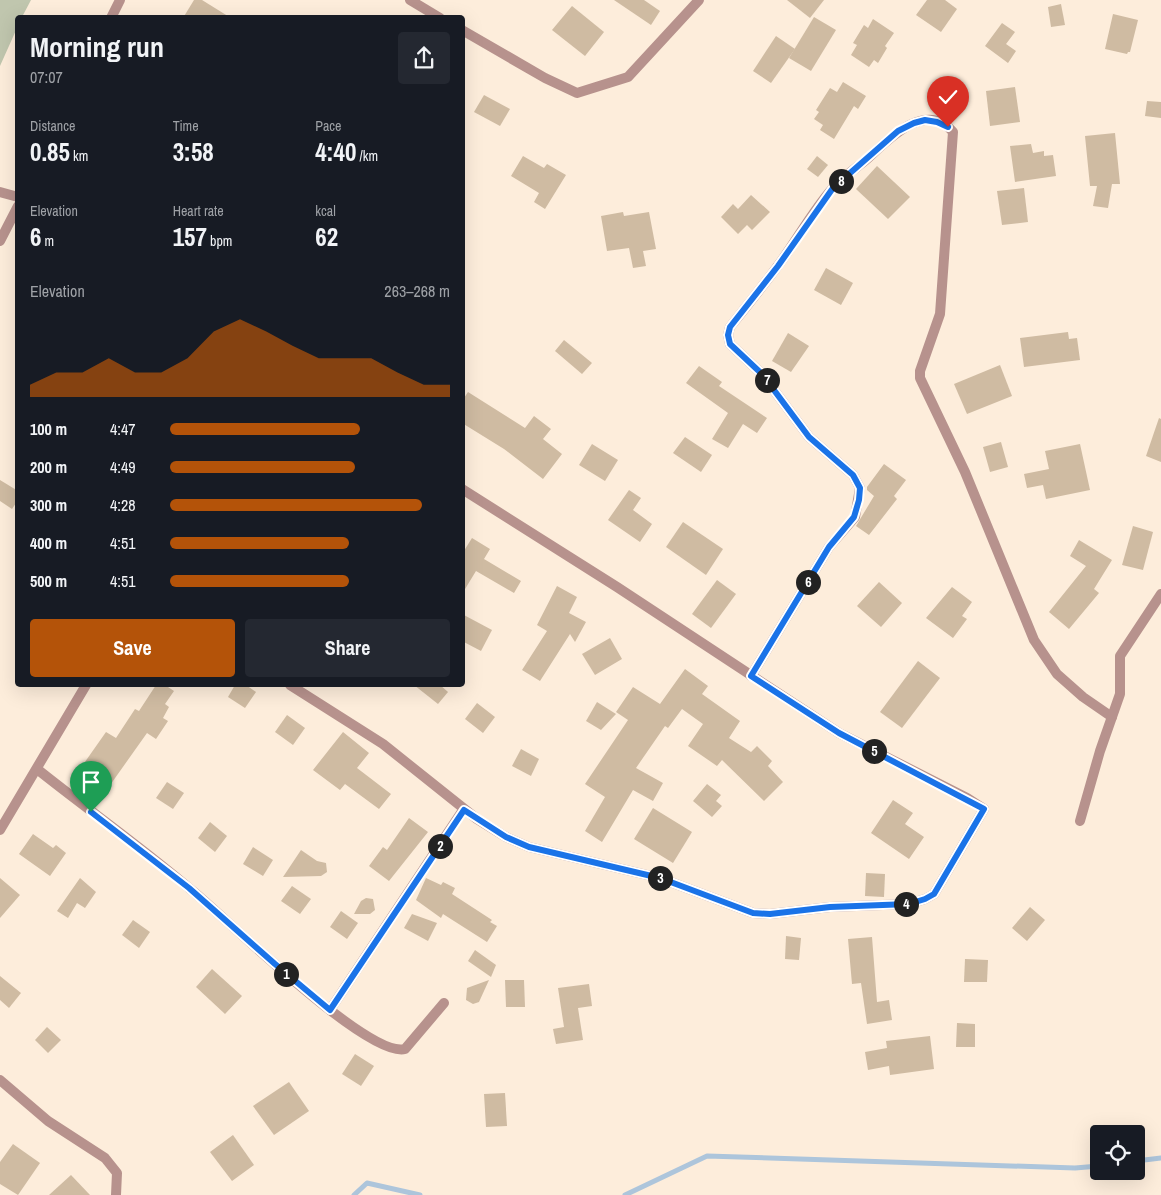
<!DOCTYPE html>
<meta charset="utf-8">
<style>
:root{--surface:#171b24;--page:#242831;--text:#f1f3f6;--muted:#9ea1a6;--accent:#b45309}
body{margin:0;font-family:"Archivo Narrow",sans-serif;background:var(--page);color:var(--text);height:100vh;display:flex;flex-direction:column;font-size:19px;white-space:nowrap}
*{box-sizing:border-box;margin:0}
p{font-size:16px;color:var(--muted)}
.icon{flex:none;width:28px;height:28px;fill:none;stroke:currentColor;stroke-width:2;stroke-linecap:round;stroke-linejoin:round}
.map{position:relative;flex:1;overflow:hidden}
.panel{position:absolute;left:15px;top:15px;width:450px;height:672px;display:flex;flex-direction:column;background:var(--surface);border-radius:5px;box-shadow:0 5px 20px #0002}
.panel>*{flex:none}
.tools{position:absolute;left:1090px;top:1125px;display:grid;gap:10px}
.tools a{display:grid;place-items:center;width:55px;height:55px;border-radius:5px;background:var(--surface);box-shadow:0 5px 20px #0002;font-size:25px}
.pin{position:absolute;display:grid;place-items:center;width:42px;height:42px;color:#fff;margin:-51px -21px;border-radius:50% 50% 50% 0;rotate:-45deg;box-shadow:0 0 5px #0007}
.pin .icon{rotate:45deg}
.km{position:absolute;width:25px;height:25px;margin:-12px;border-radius:50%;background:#222;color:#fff;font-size:14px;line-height:25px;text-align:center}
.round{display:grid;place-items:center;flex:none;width:52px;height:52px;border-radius:5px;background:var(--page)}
.head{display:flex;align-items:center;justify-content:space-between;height:85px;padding:0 15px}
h1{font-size:28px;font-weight:700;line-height:38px}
.stats{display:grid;grid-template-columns:repeat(3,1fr);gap:8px;height:85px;padding:5px 15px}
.stats div{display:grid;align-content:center}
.stats b{font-size:25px;font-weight:700}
.stats small{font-size:14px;font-weight:400}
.stats p{font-size:14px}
.chart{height:140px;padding:10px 15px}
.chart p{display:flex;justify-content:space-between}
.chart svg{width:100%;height:90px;margin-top:5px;fill:var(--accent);opacity:.7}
.cta{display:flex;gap:10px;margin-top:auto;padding:10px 15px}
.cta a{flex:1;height:58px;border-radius:5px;background:var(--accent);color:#fff;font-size:20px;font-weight:700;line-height:58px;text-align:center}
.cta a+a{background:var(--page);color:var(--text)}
ul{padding:0 15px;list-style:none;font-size:16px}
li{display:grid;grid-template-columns:80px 60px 1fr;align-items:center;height:38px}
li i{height:12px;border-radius:6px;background:var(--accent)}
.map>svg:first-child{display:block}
.green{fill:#c0c6ae}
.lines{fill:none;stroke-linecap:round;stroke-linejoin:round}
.stream{stroke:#adc5db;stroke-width:5}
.building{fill:#cfbba2}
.minor{stroke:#b7928d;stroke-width:10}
.route-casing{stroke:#fff;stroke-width:10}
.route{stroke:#1a73e8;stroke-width:6}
</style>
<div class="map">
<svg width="1161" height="1195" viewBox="0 0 1161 1195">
<rect width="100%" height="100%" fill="#fdeddb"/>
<!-- green -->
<polygon class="green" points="0,0 31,0 22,17 18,18 17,28 0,66"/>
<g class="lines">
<!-- stream -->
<g class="stream">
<polyline points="1136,1161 1161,1158"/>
<polyline points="354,1195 367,1183 420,1195"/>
<polyline points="625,1195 707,1156 1075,1168 1099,1166"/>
</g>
</g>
<!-- building -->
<g class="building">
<polygon points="194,0 202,0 231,18 183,18"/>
<polygon points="614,0 644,0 660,11 651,25"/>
<polygon points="787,0 824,0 810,18"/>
<polygon points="927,0 945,0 957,9 941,32 916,15"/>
<polygon points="1061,4 1065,25 1051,27 1048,7"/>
<polygon points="572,6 604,32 585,56 552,30"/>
<polygon points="1113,14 1138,20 1130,52 1128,52 1127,54 1105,49"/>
<polygon points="814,17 836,30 811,71 789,58"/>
<polygon points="873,19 894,33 885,46 887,48 878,63 874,60 869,67 851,55 857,45 853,43 864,25 868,28"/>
<polygon points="1002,23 1015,32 1006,44 1016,51 1008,63 985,46"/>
<polygon points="776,36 795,49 771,83 753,71"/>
<polygon points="843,82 866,96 858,109 854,106 834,139 820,130 823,125 814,119 819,112 816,110 830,88 837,92"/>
<polygon points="1015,87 1020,122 990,126 986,91"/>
<polygon points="484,95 510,109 500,126 474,112"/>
<polygon points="1147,101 1161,102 1161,118 1145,116"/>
<polygon points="1115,133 1120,184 1112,184 1108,208 1093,206 1097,186 1090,186 1085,136"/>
<polygon points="1031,144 1033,153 1044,151 1044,156 1053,155 1056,176 1015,182 1010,146"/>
<polygon points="523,156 544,168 547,164 566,175 545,209 534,202 539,193 511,176"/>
<polygon points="817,156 828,165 818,177 807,169"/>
<polygon points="877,166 910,197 888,219 856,189"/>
<polygon points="1024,188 1028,222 1002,225 997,191"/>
<polygon points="751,195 770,212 752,230 747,225 738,234 721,217 733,204 738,209"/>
<polygon points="623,212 624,216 649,212 656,249 643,251 646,266 633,268 629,248 607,251 601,216"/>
<polygon points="826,268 853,283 841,305 814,290"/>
<polygon points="1068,332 1069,339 1077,338 1080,360 1024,367 1020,338"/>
<polygon points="788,333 809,346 791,372 772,361"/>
<polygon points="564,340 592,363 582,374 555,351"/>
<polygon points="1000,365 1012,396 967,414 954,384"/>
<polygon points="699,366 722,382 719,386 767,418 757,433 743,424 728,448 712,439 728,413 686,383"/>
<polygon points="468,392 525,428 534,416 551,429 543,439 562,454 543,479 504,449 462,423 462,401"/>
<polygon points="1159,418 1161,419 1161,462 1146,456"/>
<polygon points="685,437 712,455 701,472 673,453"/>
<polygon points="1001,442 1008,467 990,472 983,447"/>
<polygon points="592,444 618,460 605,481 579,465"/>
<polygon points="1080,444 1090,490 1046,499 1043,485 1027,488 1024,474 1049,469 1045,451"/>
<polygon points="884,464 906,480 894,496 897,499 869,535 856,526 874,496 867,490 867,487"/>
<polygon points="0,480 18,491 18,500 12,509 0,501"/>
<polygon points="629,490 641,498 633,510 652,524 640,542 608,520"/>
<polygon points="683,522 723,549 706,575 666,547"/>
<polygon points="1133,526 1153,532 1143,570 1122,565"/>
<polygon points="472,538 490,549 484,559 521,581 514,593 476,571 462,594 462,554"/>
<polygon points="1079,540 1112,560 1094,589 1099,593 1069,629 1049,612 1086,566 1070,556"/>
<polygon points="717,580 736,594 711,628 692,614"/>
<polygon points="879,582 902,603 881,627 857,606"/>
<polygon points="557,586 577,597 569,613 586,622 575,642 570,634 540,681 522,670 547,631 537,625"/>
<polygon points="952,587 972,602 962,616 967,619 953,638 926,618"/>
<polygon points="462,614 492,630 481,651 462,641"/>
<polygon points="610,638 622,659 595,675 582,654"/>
<polygon points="918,661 940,678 902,728 880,712"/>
<polygon points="685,669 708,686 702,694 740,721 729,738 751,752 757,746 772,761 768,766 783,782 764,801 722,760 717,766 688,746 703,724 682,709 668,728 665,726 636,768 663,783 653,801 633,790 602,842 585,831 605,797 585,784 628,720 616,712 633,687 660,704"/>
<polygon points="156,685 165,685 174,691 165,704 169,707 163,718 168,721 156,739 147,733 108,788 80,769 106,732 116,738 135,709 139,711"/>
<polygon points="235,685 246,685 256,692 245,708 228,697"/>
<polygon points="414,685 440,685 448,692 438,704"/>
<polygon points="597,702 616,714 601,730 586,721"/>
<polygon points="477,703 495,717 483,733 465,719"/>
<polygon points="287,715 305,728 293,745 275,732"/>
<polygon points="343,732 369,753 357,768 391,794 379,809 345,784 340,790 313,770"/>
<polygon points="521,749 539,759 531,776 512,766"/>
<polygon points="167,782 184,793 173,809 156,798"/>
<polygon points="707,784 721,795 716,801 722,806 712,817 693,801"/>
<polygon points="893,800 913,813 905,824 924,837 909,859 871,833"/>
<polygon points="653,808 692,832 673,863 634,839"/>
<polygon points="409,818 428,832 389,881 369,866 383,847 387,850"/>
<polygon points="210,822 227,836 215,852 198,838"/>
<polygon points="33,834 53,848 56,845 66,853 50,876 19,854"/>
<polygon points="253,847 273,860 263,876 243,864"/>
<polygon points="301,850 317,861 326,863 327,872 321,876 283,877"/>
<polygon points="866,873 885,874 884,897 865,896"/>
<polygon points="0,878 20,895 0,918"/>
<polygon points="80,878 96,892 85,908 77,903 68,918 57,911"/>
<polygon points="426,878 441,885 443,882 455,888 452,894 492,920 490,922 497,926 487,942 443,914 441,918 416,900"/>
<polygon points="292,886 311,899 300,914 281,901"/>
<polygon points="366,898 373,899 375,910 370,914 354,914 361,901"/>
<polygon points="1030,907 1045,920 1027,941 1012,928"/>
<polygon points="341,911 358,923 347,939 330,927"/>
<polygon points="412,914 437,923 428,941 404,928"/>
<polygon points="133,920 150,932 139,948 122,935"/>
<polygon points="786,936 801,938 799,960 785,959"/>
<polygon points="872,937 877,1002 889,1000 892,1020 867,1024 861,983 852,984 848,939"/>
<polygon points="475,950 496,965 491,977 468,961"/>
<polygon points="965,959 988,960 987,982 964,982"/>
<polygon points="212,969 242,996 225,1014 196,987"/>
<polygon points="0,976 21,993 9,1008 0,1000"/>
<polygon points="489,980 479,1002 473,1004 466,1000 467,988"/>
<polygon points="505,980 524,980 525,1007 506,1007"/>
<polygon points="589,984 592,1006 578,1008 583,1040 556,1044 553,1029 564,1027 558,988"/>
<polygon points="957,1023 975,1024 975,1047 956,1047"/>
<polygon points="47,1027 61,1040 48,1053 35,1040"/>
<polygon points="930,1036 934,1069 890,1075 889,1066 868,1070 865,1052 887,1048 886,1041"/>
<polygon points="355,1054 374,1066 361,1086 342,1074"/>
<polygon points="289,1082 309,1111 274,1135 253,1106"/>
<polygon points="505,1093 507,1126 486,1127 484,1094"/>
<polygon points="233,1135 254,1165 232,1181 210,1152"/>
<polygon points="13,1144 40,1163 18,1195 0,1184 0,1162"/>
<polygon points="71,1175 90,1195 49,1195"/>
</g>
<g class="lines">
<!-- minor -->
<g class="minor">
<polyline points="410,0 440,18"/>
<polyline points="111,18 120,0"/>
<polyline points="462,30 545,78 577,93 628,77 699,0"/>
<polyline points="0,192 18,197"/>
<polyline points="0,241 18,206"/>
<path d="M 751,676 L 829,547 L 855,517 L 860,488 L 853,475 L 809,437 L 762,374 L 730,344 L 728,335 L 730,327 C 746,307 762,287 777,267 C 796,242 811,213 832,189 C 842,178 855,169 867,159 C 887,141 925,99 953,132 L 940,314 L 920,371 L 920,378 L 965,472 L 1034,640 L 1057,674 L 1083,697 L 1112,717"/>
<polyline points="290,685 383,744 477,819 506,837 529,847 660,878 753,913 770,914 830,907 909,904 925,899 934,894 984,809 967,798 839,733 617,587 462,489"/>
<path d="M 37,769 C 87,809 140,846 189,888 C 223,915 368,1059 405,1049 L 444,1003"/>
<polyline points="1080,821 1100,751 1120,694 1120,656 1161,594"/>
<polyline points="0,830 86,685"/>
<polyline points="330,1010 463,810"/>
<polyline points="0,1080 48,1121 105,1158 117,1173 116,1195"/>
</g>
</g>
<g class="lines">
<defs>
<polyline id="route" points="91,812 189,888 275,964 330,1010 464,810 506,837 529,847 660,878 753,913 770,914 830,907 909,904 925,899 934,894 984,809 839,733 751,676 829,547 854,517 859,500 860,488 853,475 809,437 762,374 730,344 728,335 730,327 778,266 833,188 898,131 914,123 925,120 937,122 948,127"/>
</defs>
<!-- route casing -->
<use href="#route" class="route-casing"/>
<!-- route -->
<use href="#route" class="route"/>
</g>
</svg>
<div class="tools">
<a><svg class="icon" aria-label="locate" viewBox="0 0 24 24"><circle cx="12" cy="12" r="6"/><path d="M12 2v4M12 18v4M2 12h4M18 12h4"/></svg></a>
</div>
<div class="pin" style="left:91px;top:812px;background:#1e9e55"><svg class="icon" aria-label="arrive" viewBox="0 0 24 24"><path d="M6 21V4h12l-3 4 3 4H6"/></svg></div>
<div class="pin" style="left:948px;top:127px;background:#d93025"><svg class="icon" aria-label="check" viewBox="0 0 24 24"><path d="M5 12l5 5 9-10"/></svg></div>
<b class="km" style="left:286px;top:974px">1</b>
<b class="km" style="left:440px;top:846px">2</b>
<b class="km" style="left:660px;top:878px">3</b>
<b class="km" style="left:906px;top:904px">4</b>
<b class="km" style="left:874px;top:751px">5</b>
<b class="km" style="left:808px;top:582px">6</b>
<b class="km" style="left:767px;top:380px">7</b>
<b class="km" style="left:841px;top:181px">8</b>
<section class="panel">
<div class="head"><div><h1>Morning run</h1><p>07:07</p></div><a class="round"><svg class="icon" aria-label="share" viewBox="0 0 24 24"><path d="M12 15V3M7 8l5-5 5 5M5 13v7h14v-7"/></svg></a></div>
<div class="stats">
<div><p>Distance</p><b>0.85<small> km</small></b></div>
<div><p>Time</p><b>3:58</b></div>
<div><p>Pace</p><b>4:40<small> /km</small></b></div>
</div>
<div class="stats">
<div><p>Elevation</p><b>6<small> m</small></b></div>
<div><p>Heart rate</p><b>157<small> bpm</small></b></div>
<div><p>kcal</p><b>62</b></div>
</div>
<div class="chart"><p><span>Elevation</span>263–268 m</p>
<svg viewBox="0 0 160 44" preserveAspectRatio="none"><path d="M0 44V38L10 32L20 32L30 25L40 32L50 32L60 25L70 12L80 6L90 12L100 19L110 25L120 25L130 25L140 32L150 38L160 38V44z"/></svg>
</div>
<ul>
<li><b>100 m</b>4:47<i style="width:68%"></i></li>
<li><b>200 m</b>4:49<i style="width:66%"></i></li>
<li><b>300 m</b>4:28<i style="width:90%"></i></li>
<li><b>400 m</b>4:51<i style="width:64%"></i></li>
<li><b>500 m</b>4:51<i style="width:64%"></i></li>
</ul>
<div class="cta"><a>Save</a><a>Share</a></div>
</section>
</div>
